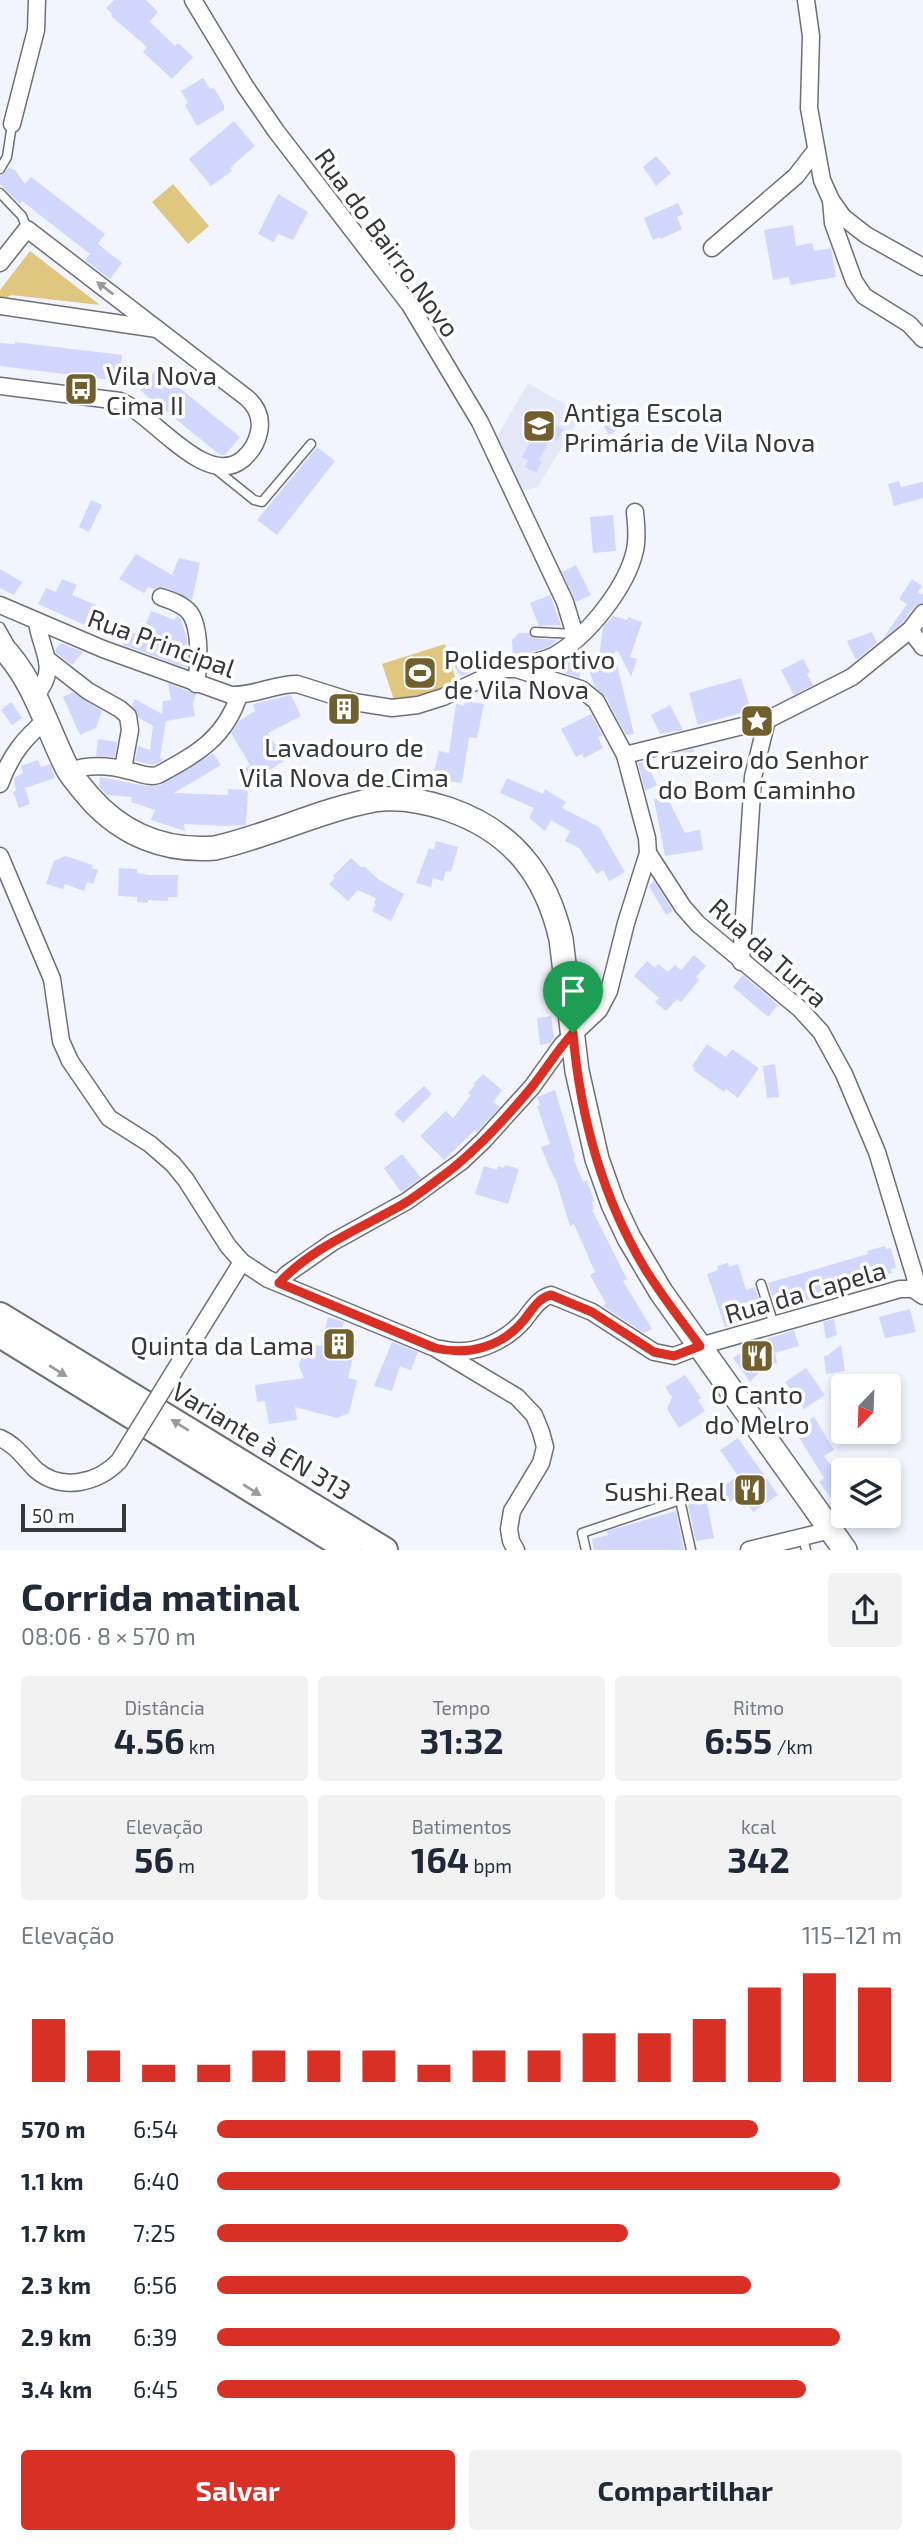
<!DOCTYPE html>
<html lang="pt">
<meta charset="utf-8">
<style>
:root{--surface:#fff;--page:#f2f2f3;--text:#1f2937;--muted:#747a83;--accent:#d93025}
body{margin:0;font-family:"Exo 2",sans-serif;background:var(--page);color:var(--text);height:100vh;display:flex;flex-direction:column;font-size:26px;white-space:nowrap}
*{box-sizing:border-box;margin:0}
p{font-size:23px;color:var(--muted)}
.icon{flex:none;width:38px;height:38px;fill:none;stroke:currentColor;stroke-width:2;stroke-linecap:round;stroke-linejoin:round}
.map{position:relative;height:1550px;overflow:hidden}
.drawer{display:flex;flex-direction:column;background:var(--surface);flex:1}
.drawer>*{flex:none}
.needle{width:46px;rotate:203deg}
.fabs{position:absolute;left:831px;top:1374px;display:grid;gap:14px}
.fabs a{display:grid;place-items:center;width:70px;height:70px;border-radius:7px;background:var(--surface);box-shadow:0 4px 10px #0003;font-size:35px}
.scale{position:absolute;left:21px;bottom:18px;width:105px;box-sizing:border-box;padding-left:7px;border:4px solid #36373b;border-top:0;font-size:19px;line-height:24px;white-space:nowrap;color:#36373b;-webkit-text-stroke:5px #fff;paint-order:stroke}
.pin{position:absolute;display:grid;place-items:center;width:60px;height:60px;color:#fff;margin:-72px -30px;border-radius:50% 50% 50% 0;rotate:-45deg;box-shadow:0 0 7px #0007}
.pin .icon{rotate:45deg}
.round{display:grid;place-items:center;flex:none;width:74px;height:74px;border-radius:7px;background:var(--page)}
.head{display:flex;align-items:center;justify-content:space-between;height:119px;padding:0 21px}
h1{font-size:38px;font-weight:700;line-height:52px}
.metrics{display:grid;grid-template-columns:repeat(3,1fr);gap:10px;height:119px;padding:7px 21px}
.metrics div{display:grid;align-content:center;border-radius:7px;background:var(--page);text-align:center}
.metrics b{font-size:35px;font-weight:700}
.metrics small{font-size:19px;font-weight:400}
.metrics p{font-size:19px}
.chart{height:196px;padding:14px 21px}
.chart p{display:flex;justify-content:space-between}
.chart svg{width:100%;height:126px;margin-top:7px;stroke:var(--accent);stroke-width:6}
.primary-button{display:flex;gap:14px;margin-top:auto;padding:14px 21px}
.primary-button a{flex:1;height:80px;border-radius:7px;background:var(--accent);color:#fff;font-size:28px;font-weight:700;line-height:80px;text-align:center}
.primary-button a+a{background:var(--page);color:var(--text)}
ul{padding:0 21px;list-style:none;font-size:23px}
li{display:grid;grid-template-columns:112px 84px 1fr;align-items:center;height:52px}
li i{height:18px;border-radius:9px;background:var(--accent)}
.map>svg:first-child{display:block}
.built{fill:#e5e8f9}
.green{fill:#e0c780}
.building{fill:#d1d7fd}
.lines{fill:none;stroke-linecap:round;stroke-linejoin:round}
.lane-casing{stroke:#6e6f77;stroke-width:11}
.street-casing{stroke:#6e6f77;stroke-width:19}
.secondary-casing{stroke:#6e6f77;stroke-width:26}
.primary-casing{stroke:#6e6f77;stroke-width:28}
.lane{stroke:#fff;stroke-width:8}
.street{stroke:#fff;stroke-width:16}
.secondary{stroke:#fff;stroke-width:23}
.primary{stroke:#fff;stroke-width:24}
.street-bridge-casing{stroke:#6e6f77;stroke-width:19;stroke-linecap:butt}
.street-bridge{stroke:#fff;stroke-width:16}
.oneway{fill:#9a9b9d}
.route-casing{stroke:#fff;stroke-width:14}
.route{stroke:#d93025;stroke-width:9}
.labels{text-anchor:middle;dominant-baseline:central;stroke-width:7;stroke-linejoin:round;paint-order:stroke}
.street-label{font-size:26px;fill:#36373b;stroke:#fff}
.poi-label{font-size:26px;fill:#36373b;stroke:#fff;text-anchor:start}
</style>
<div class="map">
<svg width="923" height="1550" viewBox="0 0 923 1550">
<rect width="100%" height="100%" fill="#f3f5fe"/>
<!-- built -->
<polygon class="built" points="528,383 582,414 538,487 521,491 496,438"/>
<!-- green -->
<g class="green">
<polygon points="173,184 209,226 188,244 152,202"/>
<polygon points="30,251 100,305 11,295 0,301 0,290"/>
<polygon points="445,644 457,683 395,703 382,664"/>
</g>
<!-- building -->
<g class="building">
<polygon points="114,0 146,0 158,12 150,21 151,23 175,46 178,43 193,57 172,79 143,52 147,47 111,16 112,14 106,8"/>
<polygon points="203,78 210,89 214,88 224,105 224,110 197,126 185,105 188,103 181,91"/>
<polygon points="234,121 255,146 234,164 230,169 232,171 211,186 189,159"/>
<polygon points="656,156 671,173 656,186 643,167"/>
<polygon points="9,168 15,170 25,184 31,177 105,234 98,244 122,263 110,279 85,260 90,254 22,201 20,204 4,188 0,183 0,176"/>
<polygon points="278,194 308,212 293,240 278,234 274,242 258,234"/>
<polygon points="678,203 683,214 677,217 682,229 661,239 660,237 653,240 644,218"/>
<polygon points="793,225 796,246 812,243 814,251 831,248 836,277 790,285 789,277 773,280 764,230"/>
<polygon points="15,342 122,355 119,381 0,366 0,343 15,344"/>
<polygon points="156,369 240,437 225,455 220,455 140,390"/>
<polygon points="609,403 621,428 609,435 595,411"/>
<polygon points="552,423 563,429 557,441 551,438 539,460 542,462 536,473 525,467 528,460 522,457 540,424 549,429"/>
<polygon points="317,447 335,461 277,535 257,520"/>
<polygon points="899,481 901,487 923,482 923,498 894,506 888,484"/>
<polygon points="91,500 102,505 89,532 79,527"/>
<polygon points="613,515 616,551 593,553 590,517"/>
<polygon points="136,554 172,575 179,558 200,563 192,600 164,587 154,589 148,587 144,593 119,579"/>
<polygon points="576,565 591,595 576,602 562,572"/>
<polygon points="0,569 22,582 14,595 0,588"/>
<polygon points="62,579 77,585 72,595 96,605 87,626 38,604 46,588 56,592"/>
<polygon points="912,579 922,586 918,592 923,595 923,603 915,606 902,623 882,640 907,604 899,599"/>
<polygon points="550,595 561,625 539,626 530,603"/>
<polygon points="151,611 175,620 176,615 181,619 187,639 187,668 123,645 128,631 139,635 142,625 145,627"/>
<polygon points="613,616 627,620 628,617 642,622 630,657 637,659 631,677 618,651 614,652 634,734 626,735 605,696 595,687 589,670 594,655 599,656 603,627"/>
<polygon points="872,632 877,643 856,660 847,641"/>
<polygon points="519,633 529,633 534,638 556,640 556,642 546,648 513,657 512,640"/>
<polygon points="61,643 83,652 72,665 56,653 55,650"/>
<polygon points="484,647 492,662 462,676 459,674 453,664"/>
<polygon points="803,659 810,672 807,674 813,685 794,695 781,670"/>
<polygon points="565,661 583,666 579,678 550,668"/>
<polygon points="741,678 751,710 698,725 689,693"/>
<polygon points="168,683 196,694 193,704 195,716 166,721 160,758 164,760 153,765 135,761 138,746 150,750 153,726 139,718 132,705 135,699 162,714 163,701 171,700"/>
<polygon points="73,692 102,711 96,728 80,735 63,697"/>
<polygon points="291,695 301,716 268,733 285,760 252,782 244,769 250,765 231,733 239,721 255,711 253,704"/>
<polygon points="465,701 484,704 477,738 469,737 462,783 432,779 439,751 449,753 456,704 464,706"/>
<polygon points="11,702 22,718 12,725 1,710"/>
<polygon points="670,705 683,730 660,734 651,715"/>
<polygon points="591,714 603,736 598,737 603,748 584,758 582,754 576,757 561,729"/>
<polygon points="98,739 117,742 115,757 96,756"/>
<polygon points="693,749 699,762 675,769 671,754"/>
<polygon points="213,753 221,765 174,793 228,795 228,789 248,790 246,825 224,826 184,824 185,831 151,820 155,810 131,802 132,797 107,795 99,787 100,777 146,786 161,785"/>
<polygon points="38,760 41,767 50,764 55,778 25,788 30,804 19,808 13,792 16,791 14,778 23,773 21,766"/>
<polygon points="650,760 655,770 651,772 657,785 645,791 638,763"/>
<polygon points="507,778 543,794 545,789 566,802 562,808 599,827 625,872 609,881 603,870 597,874 579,848 565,841 570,831 551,820 545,831 529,818 534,808 500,793"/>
<polygon points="667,797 685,833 700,830 703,850 665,856 654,799"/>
<polygon points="436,841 458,847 451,872 446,871 443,881 433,878 431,887 416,883 429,848 434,850"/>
<polygon points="65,856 93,865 92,868 98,870 93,884 87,882 84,891 65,884 63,889 46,884 54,861"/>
<polygon points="351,858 362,868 364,866 379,880 404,894 391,921 372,911 376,904 374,903 376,898 358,890 348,901 329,884 335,878 333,876"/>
<polygon points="119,868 137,869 137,873 149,875 178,875 177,897 168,897 168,901 148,900 148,903 137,902 137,897 118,896"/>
<polygon points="654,881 673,911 666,915 649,886"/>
<polygon points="694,955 706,966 696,977 699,980 681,1002 677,999 666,1011 655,1002 659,998 634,976 647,961 655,968 658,964 668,972 675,965 681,970"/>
<polygon points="743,975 778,1005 768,1017 733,987"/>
<polygon points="551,1016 554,1038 550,1043 540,1045 537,1018"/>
<polygon points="707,1044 726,1057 732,1049 759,1068 738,1098 726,1089 724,1092 693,1070 695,1068 692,1066"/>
<polygon points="775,1064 779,1097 767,1098 763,1066"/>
<polygon points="483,1074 502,1090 493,1102 500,1107 477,1132 475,1130 444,1160 420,1136 446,1111 453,1118 471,1095 468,1093 475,1085 473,1084"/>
<polygon points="424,1086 432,1094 403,1123 394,1114"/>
<polygon points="555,1090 575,1157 573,1158 583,1182 587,1180 594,1201 592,1202 594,1209 592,1210 627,1279 623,1281 652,1329 644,1333 603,1306 606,1304 590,1275 595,1272 574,1224 570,1226 555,1177 554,1178 541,1147 550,1144 537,1106 540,1105 537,1097"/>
<polygon points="402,1154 421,1178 401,1192 384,1168"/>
<polygon points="505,1165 519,1169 508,1204 475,1194 484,1166 497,1170 498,1166 504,1168"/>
<polygon points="885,1246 886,1249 891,1248 896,1268 891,1269 892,1273 860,1281 861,1285 776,1309 768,1283 868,1254 867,1251"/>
<polygon points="728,1263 729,1267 738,1264 746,1290 755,1287 763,1312 754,1315 755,1317 725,1327 707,1274 718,1270 717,1266"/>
<polygon points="910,1309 916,1332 885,1338 879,1317"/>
<polygon points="328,1317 344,1322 340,1337 357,1341 348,1378 357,1380 349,1413 337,1418 295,1407 297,1420 269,1424 265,1401 257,1402 255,1385 304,1378 299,1366 305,1342 321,1346"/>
<polygon points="834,1319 837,1335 826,1339 823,1322"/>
<polygon points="794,1330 799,1346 775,1353 777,1364 769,1362 750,1382 733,1358 744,1351 743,1347"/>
<polygon points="392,1342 418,1352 411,1370 400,1366 392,1391 374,1386"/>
<polygon points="841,1345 845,1371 826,1374 824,1356 828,1355"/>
<polygon points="806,1368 825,1395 804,1409 785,1382"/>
<polygon points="685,1375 701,1398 698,1400 705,1411 679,1428 667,1409 672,1397 665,1387"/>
<polygon points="814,1417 834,1450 824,1456 844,1482 844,1497 835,1503 819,1482 824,1478 794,1429"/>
<polygon points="738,1438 778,1495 753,1512 748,1505 744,1508 736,1498 728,1503 718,1490 738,1476 720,1450"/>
<polygon points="702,1492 703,1500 706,1498 714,1538 696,1541 686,1496"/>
<polygon points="676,1511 684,1550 594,1550 592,1539 608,1535 607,1531"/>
</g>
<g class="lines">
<defs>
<g id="lane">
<polyline points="0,169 7,157 12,124"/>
<polyline points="0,193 22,216 27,229"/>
<polyline points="213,467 254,500 262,502 311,444"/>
<polyline points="0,627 9,643"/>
<polyline points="535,632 574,634"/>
<polyline points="761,1284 774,1325"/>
<polyline points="803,1538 806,1550"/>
<polyline points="586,1550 582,1533 680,1500 691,1550"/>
</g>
<g id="street">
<polyline points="193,0 245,86 276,131 410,305 480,422 565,602 576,638"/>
<polyline points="806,0 811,36 809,108 822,180 831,200 843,217 866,235 923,267"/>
<polyline points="12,124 36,30 37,0"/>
<polyline points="831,200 833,223 854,281 864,296 909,324 923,339"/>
<polyline points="712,248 796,176 816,150"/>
<path d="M 0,263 L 27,229 L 247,398 C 257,407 262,418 259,432 C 257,442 251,452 243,459 C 206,490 153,414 120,401 L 0,386"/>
<polyline points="0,306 157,329"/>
<path d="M 161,597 C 170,600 183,604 190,613 C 201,629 199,665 196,684"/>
<path d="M 0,605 L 103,649 L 231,695 C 254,696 274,684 297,684 L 354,702 L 392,708 L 418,705 L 443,697 L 503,669 L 516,669 L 581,689 L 596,701 L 625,755 L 647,838 L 648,853 L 626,923 L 609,991 L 599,1010 L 562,1045 L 532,1087 L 483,1141 L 462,1161 L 407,1201 L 333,1242 L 287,1274 L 279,1283"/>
<polyline points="910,630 923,647"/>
<polyline points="47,659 88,691 120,709 128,716 130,730 123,769"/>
<path d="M 514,668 C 527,662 542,662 555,655 C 588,636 627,587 635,550 C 638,537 636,524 635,512"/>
<path d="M 35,696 C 60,668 41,652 37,622"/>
<polyline points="625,755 767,720 852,677 910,630 923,613"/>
<path d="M 69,771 C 89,764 109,765 130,771 C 140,773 148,778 158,775 C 196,754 225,739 239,695"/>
<path d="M 0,784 C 10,756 24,738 47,719"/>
<polyline points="648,853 683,907 698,924 800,1009 821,1032 844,1074 877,1152 915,1277 916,1290"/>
<polyline points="0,856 52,979 61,1041 70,1061 109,1118 150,1144 173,1164 186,1180 228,1246 242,1262 268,1279 435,1348 517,1397 534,1415 541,1432 545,1447 541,1463 512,1511 509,1529 511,1541 516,1550"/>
<polyline points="741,962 753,777 767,720"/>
<path d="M 441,1349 C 471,1357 504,1343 524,1320 C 532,1310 539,1298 551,1295 L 592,1312 L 654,1352 L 674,1356 L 700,1346 L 900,1289 L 913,1289 L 923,1296"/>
<polyline points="175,1370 242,1262"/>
<path d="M 0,1438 C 16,1445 24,1458 36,1470 C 62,1492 98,1483 119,1461"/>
<polyline points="749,1550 831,1530"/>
</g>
<path id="secondary" d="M 0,645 C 34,679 46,726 67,768 C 73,779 82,788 90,798 C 123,835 166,852 215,848 C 269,836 320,810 374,800 C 399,796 424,801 448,809 C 512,831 546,874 561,939 L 577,1071 L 597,1159 L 613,1204 L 629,1238 L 661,1292 L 845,1550"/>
<g id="primary">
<polyline points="0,1315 385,1550"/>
<polyline points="0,1335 349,1550"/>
</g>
</defs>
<!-- lane casing -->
<use href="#lane" class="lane-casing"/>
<!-- street casing -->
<use href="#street" class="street-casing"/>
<!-- secondary casing -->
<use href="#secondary" class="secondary-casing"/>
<!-- primary casing -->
<use href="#primary" class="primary-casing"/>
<!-- lane -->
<use href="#lane" class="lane"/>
<!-- street -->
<use href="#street" class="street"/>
<!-- secondary -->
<use href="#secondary" class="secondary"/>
<!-- primary -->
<use href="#primary" class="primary"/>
<defs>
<polyline id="street-bridge" points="119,1461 175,1370"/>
</defs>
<!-- street-bridge casing -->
<use href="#street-bridge" class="street-bridge-casing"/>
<!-- street-bridge -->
<use href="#street-bridge" class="street-bridge"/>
</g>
<!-- one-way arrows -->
<defs><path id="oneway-solid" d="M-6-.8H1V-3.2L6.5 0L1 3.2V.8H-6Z" transform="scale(1.75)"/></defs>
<g class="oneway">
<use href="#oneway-solid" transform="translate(105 288) rotate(-143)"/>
<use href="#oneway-solid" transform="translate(58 1371) rotate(32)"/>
<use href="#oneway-solid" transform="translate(180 1425) rotate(-148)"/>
<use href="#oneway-solid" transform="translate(252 1490) rotate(32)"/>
</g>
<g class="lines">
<defs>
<path id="route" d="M 573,1033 C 580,1115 602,1196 644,1267 C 661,1295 681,1320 700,1346 L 674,1356 L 654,1352 L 592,1312 L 551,1295 C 538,1298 532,1310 524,1320 C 502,1347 468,1356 435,1348 L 279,1283 C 312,1247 364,1227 405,1203 C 420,1194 434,1182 448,1172 C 479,1148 506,1118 531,1088 C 546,1070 557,1050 573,1033 Z"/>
</defs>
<!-- route casing -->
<use href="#route" class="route-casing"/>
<!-- route -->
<use href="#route" class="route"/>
</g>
<!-- icons -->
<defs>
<symbol id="bus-square" viewBox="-11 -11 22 22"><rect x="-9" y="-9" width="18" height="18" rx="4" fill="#71602e" stroke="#fff"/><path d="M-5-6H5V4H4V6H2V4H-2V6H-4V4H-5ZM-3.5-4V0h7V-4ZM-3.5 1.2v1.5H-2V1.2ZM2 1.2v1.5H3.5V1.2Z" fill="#fff"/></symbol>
<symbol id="school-square" viewBox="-11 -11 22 22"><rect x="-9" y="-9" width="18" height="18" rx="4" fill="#71602e" stroke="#fff"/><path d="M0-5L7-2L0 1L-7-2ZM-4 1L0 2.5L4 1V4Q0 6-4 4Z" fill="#fff"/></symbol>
<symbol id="stadium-square" viewBox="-11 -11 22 22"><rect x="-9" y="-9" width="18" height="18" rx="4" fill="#71602e" stroke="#fff"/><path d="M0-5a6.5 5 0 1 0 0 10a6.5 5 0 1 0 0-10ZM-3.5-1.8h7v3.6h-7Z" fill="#fff"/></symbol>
<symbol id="building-square" viewBox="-11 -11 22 22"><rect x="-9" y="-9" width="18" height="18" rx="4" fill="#71602e" stroke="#fff"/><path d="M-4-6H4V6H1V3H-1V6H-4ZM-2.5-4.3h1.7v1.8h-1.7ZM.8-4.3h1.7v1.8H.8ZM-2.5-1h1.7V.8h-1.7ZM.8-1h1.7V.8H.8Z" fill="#fff"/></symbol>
<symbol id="sight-square" viewBox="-11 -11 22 22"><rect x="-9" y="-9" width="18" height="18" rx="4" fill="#71602e" stroke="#fff"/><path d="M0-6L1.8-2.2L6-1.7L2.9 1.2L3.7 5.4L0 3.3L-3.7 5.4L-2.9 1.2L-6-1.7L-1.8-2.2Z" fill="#fff"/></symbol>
<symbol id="restaurant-square" viewBox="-11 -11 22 22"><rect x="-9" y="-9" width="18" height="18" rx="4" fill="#71602e" stroke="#fff"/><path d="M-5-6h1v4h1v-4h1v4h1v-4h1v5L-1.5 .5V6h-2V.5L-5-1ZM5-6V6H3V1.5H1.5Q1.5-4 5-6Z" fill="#fff"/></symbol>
</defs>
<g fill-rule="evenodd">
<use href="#bus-square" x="62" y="370" width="38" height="38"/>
<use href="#school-square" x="520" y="407" width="38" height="38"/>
<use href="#stadium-square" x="401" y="654" width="38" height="38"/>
<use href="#building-square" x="325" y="690" width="38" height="38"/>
<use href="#sight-square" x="738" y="702" width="38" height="38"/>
<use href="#building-square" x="320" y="1325" width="38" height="38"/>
<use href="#restaurant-square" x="738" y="1337" width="38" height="38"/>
<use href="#restaurant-square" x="731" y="1471" width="38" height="38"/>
</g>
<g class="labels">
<!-- street labels -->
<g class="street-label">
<text transform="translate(388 242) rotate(54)">Rua do Bairro Novo</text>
<text transform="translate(162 642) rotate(20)">Rua Principal</text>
<text transform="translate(769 952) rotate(42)">Rua da Turra</text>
<text transform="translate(805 1291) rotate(-16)">Rua da Capela</text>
<text transform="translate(262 1440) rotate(31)">Variante à EN 313</text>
</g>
<!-- poi labels -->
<g class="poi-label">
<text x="106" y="374">Vila Nova<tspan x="106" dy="30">Cima II</tspan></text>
<text x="564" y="411">Antiga Escola<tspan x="564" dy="30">Primária de Vila Nova</tspan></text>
<text x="444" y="658">Polidesportivo<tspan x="444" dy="30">de Vila Nova</tspan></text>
<text x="344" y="746" text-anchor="middle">Lavadouro de<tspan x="344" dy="30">Vila Nova de Cima</tspan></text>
<text x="757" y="758" text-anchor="middle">Cruzeiro do Senhor<tspan x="757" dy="30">do Bom Caminho</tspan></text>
<text x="314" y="1344" text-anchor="end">Quinta da Lama</text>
<text x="757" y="1393" text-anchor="middle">O Canto<tspan x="757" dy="30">do Melro</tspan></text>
<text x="726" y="1490" text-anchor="end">Sushi Real</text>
</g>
</g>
</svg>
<div class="fabs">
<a><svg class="needle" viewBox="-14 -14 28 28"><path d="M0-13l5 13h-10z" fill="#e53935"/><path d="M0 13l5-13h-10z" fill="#747a83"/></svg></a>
<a><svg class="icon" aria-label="layers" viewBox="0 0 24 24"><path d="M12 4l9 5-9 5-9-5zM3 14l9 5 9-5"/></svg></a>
</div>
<div class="scale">50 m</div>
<div class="pin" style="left:573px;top:1033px;background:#1e9e55"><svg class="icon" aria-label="arrive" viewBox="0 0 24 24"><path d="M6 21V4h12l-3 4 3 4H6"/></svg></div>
</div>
<section class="drawer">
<div class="head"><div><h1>Corrida matinal</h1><p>08:06 · 8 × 570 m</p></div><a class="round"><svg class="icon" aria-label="share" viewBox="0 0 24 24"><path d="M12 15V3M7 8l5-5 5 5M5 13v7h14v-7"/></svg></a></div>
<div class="metrics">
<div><p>Distância</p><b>4.56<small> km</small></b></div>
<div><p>Tempo</p><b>31:32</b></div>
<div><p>Ritmo</p><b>6:55<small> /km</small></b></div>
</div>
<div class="metrics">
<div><p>Elevação</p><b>56<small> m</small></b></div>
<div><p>Batimentos</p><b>164<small> bpm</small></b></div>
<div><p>kcal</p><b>342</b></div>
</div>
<div class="chart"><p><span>Elevação</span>115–121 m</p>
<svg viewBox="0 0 160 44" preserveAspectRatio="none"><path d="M5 44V22M15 44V33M25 44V38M35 44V38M45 44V33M55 44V33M65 44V33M75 44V38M85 44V33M95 44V33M105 44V27M115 44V27M125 44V22M135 44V11M145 44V6M155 44V11"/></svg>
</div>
<ul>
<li><b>570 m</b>6:54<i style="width:79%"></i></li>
<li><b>1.1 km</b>6:40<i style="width:91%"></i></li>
<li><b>1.7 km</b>7:25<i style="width:60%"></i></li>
<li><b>2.3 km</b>6:56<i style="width:78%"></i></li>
<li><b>2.9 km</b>6:39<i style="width:91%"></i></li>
<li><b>3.4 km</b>6:45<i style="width:86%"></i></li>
</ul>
<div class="primary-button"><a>Salvar</a><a>Compartilhar</a></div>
</section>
